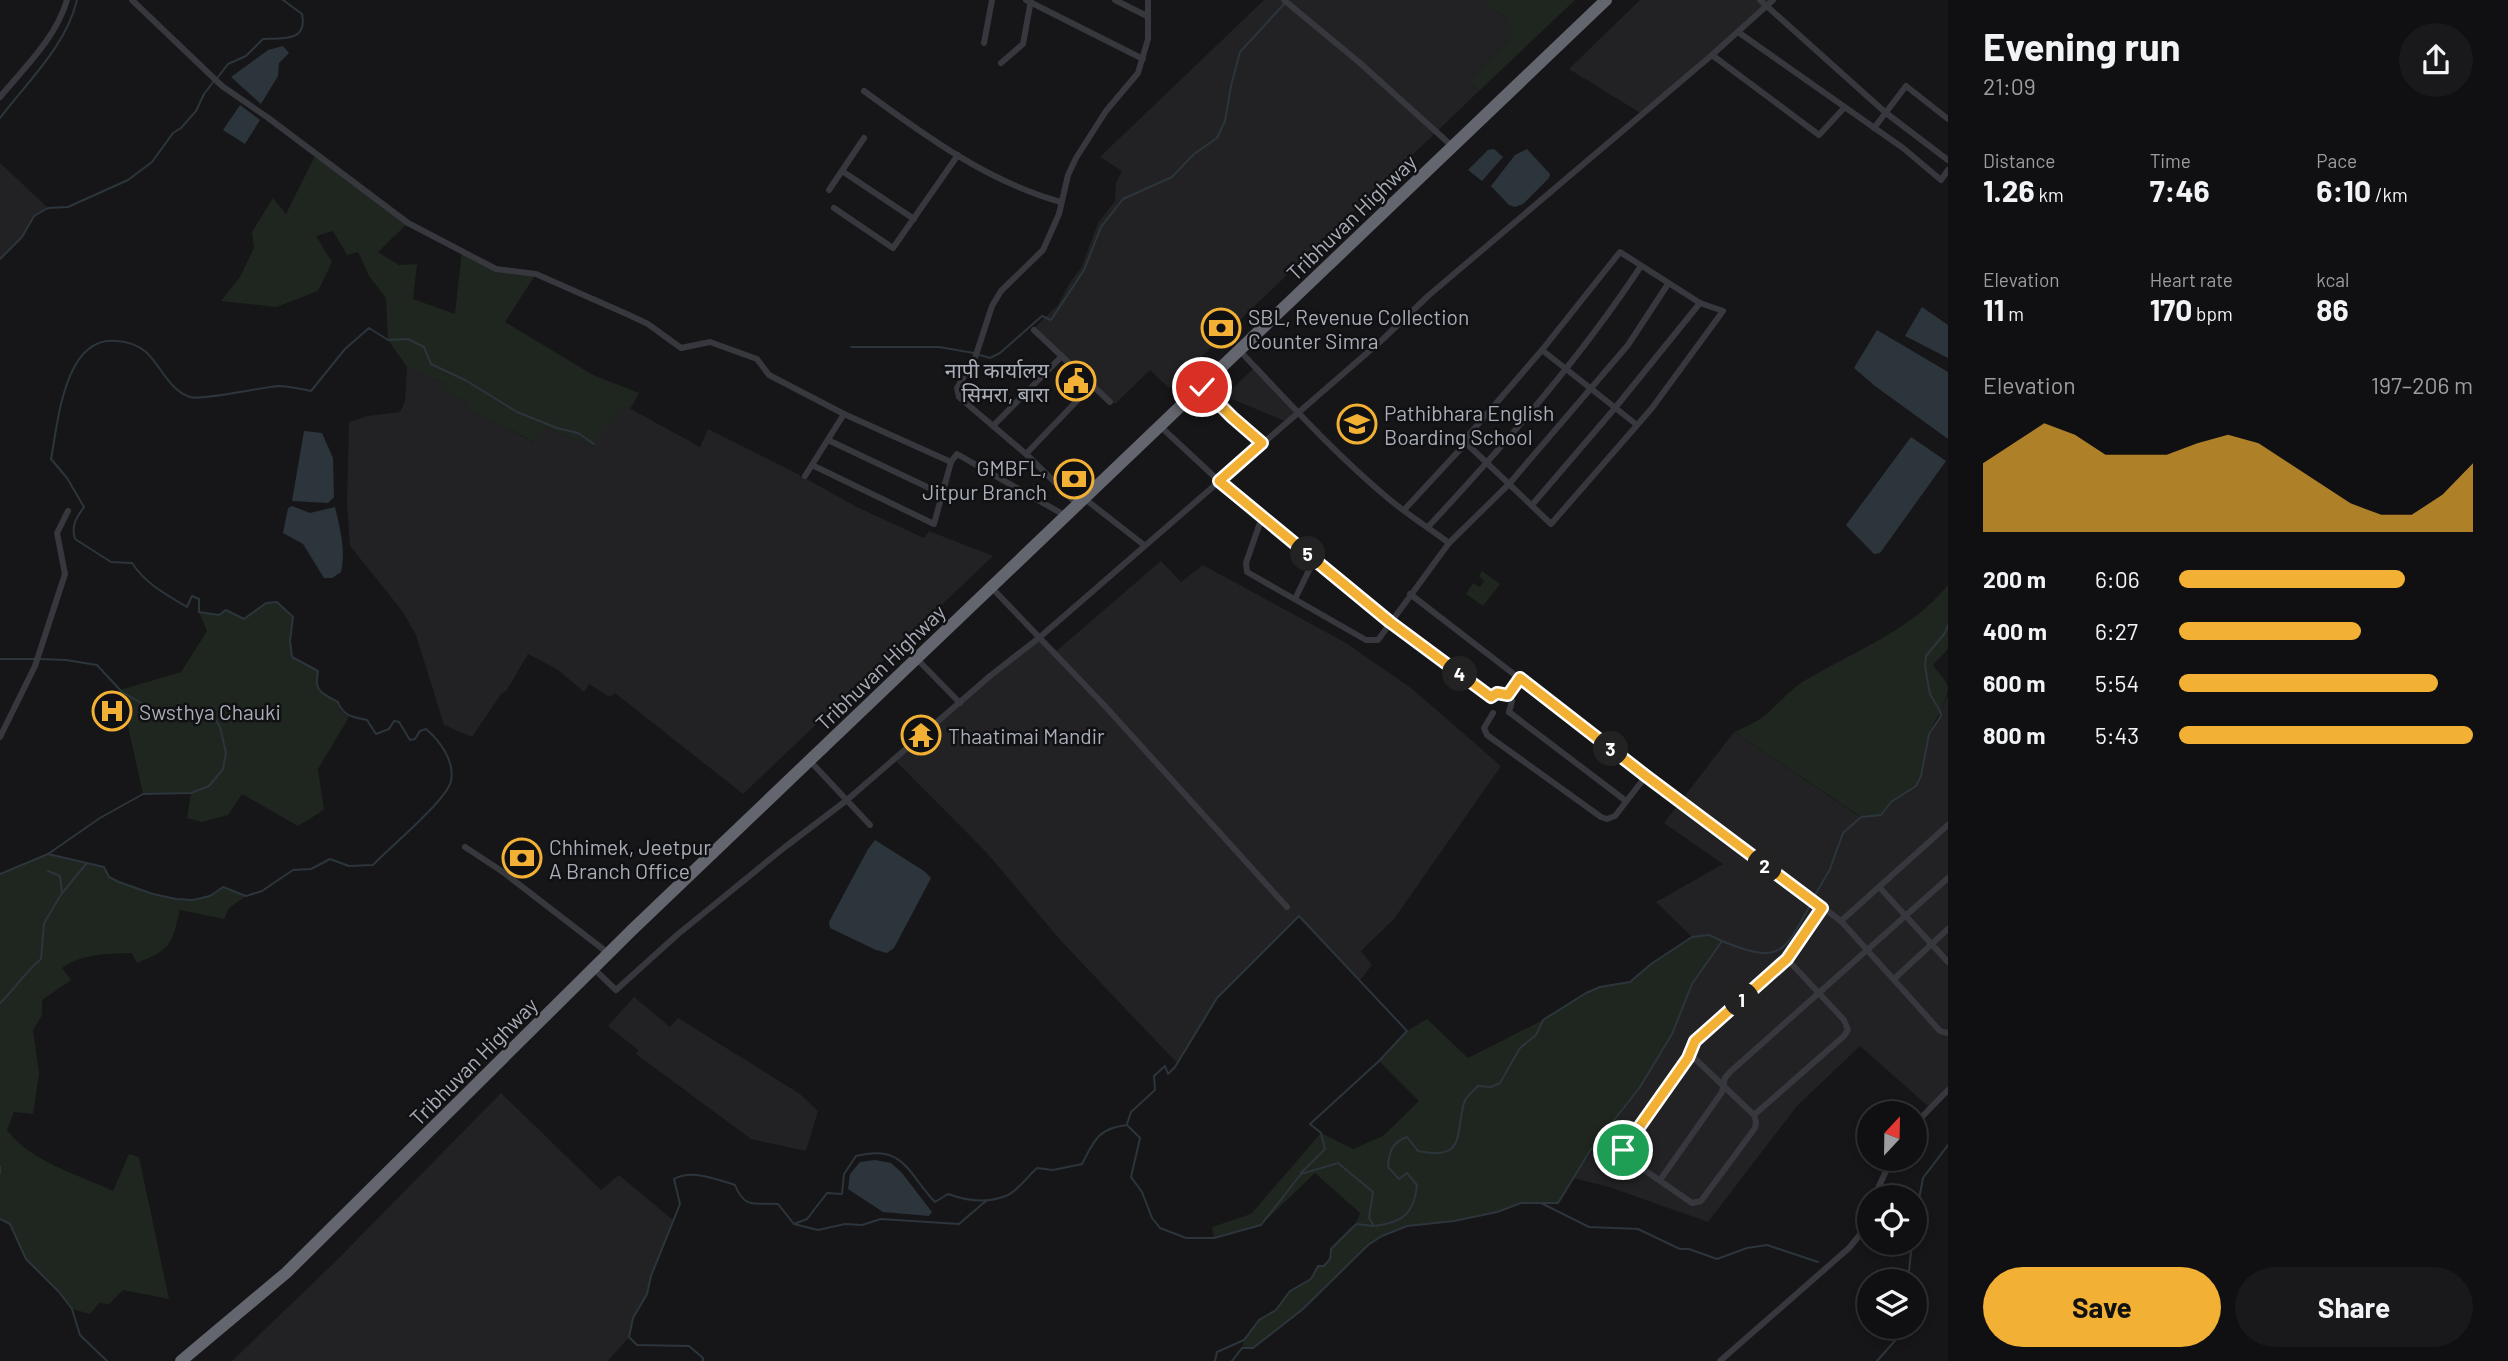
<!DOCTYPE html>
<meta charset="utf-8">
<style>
:root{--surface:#101012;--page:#19191b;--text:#f1f3f6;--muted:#9c9d9f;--line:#303032;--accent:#f2b134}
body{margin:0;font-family:Barlow,"Noto Sans Devanagari",sans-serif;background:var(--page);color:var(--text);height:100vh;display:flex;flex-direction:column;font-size:26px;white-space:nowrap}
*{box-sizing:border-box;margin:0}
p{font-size:23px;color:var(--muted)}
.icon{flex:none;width:38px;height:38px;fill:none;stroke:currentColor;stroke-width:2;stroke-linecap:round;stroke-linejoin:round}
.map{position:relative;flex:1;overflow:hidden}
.panel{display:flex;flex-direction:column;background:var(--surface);width:560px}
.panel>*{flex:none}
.needle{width:46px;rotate:22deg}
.buttons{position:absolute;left:1857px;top:1101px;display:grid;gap:14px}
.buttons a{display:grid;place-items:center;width:70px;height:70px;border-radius:50%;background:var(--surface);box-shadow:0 4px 10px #0003,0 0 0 2px var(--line);font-size:35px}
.pin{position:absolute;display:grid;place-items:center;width:60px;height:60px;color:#fff;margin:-30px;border:4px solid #fff;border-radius:50%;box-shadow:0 2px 7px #0007}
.km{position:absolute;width:35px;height:35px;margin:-18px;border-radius:50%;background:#222;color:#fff;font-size:19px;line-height:35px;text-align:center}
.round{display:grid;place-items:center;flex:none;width:74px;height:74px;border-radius:37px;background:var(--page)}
.overview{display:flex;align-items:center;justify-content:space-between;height:119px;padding:0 35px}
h1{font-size:38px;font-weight:700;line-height:52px}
.stats{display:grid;grid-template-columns:repeat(3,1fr);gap:10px;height:119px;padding:7px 35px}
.stats div{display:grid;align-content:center}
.stats b{font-size:30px;font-weight:700}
.stats small{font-size:19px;font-weight:400}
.stats p{font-size:19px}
.chart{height:196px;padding:14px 35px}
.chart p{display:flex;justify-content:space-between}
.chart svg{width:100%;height:126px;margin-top:7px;fill:var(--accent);opacity:.7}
.button{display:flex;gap:14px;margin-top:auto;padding:14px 35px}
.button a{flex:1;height:80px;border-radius:42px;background:var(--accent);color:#111;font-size:28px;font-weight:700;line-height:80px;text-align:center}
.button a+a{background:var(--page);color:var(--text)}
ul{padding:0 35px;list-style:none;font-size:23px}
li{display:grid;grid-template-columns:112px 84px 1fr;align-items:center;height:52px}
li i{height:18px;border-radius:9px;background:var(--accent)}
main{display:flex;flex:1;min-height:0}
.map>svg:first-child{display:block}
.built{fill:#222225}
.green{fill:#1e261f}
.water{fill:#2c353c}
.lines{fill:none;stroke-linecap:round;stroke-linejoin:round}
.stream{stroke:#2c353c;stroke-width:2}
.street{stroke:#37383d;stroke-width:6}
.highway{stroke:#63666e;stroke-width:12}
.route-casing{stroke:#fff;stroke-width:14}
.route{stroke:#f2b134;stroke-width:9}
.labels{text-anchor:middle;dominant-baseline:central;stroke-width:5;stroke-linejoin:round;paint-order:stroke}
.street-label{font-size:21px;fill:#a8adb8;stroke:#111113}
.poi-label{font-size:21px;fill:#a8adb8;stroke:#111113;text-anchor:start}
</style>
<main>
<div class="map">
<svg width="1948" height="1361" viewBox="0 0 1948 1361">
<rect width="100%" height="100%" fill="#161618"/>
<!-- built -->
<g class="built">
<polygon points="1264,0 1284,0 1289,3 1290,0 1485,0 1486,5 1510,19 1510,39 1469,82 1479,91 1169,388 1150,370 1115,404 1092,385 1035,327 1058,305 1069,284 1081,268 1098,223 1115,201 1116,183 1122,171 1100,157"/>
<polygon points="1640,0 1773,0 1642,114 1569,69"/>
<polygon points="0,163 48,208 34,216 22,237 0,259"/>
<polygon points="407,367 445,384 468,403 467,407 533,442 546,427 577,441 579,438 589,445 622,404 700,447 708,429 794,472 857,507 924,538 929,531 993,556 743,794 615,693 610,697 589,684 584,692 558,670 528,654 507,690 501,694 472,737 444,725 416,635 403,612 350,546 347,504 349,422 368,416 400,412 405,401"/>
<polygon points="1255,367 1297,414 1287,422 1225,396"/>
<polygon points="1161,561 1181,582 1203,565 1346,643 1411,688 1501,766 1394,919 1361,951 1372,965 1360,980 1299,916 1217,998 1177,1063 1062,942 986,852 894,759 1040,637 1055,652"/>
<polygon points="1948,696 1948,1090 1929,1107 1860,1046 1797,1106 1708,1222 1609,1187 1573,1178 1640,1087 1672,1034 1692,984 1721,941 1702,935 1692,937 1656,902 1723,864 1664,823 1734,732 1860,817 1881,815 1891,802 1916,786 1922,771 1929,734 1941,716 1940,711"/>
<polygon points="634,997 670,1027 678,1018 800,1094 818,1111 806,1151 751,1139 636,1054 638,1050 608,1026"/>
<polygon points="501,1093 601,1190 619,1175 674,1221 651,1276 647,1294 633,1318 629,1337 608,1361 232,1361 335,1262"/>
</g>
<!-- green -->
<g class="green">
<polygon points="1485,0 1575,0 1479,91 1469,82 1510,39 1510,19 1486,5"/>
<polygon points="316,154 408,223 378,252 399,265 417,264 413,299 455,314 462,251 496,269 536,274 505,322 593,375 639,393 630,409 622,405 594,444 589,445 579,439 577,441 546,427 534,442 466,407 468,402 444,391 445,384 407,367 388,340 386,298 369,276 358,252 347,255 333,231 316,236 332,262 318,291 276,307 221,301 240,277 254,248 252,232 273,198 286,214"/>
<polygon points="1482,571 1500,584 1483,606 1466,594 1473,583 1480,587 1484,581 1479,576"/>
<path d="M 1948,585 L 1948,649 L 1933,665 C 1937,671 1946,680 1948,687 C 1948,700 1933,724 1928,736 C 1923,751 1927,775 1914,787 C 1900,799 1894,798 1881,815 L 1861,817 L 1734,732 C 1744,728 1754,723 1763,717 C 1777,706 1789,690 1804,681 C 1854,651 1911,631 1948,585 Z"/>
<path d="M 277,602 L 293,617 L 290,641 L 292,657 L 318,671 C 314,693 321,692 338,702 L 341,711 L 349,717 L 318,769 L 324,810 L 298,826 L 242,794 L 228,815 L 202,822 L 187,818 L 191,793 L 143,794 L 120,690 L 181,672 L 207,631 L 199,612 L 219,615 L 226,610 L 244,619 L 266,603 Z"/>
<path d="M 48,854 L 104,867 L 109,877 L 119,882 L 153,894 L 175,899 L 193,900 L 210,896 L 223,887 L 246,896 L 229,908 L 224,919 L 180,910 C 171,945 172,949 137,963 L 132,953 C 107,954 83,953 62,968 L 71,980 L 42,1000 L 42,1015 L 33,1030 L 39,1073 L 33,1114 L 14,1112 L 7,1130 C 32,1163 78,1174 113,1191 L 129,1154 L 139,1157 L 169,1299 L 123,1290 L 109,1304 L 99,1303 L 90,1314 L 72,1309 L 59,1292 L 26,1259 L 10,1224 L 0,1219 L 0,874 Z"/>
<path d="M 1702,935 L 1722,941 L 1692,984 L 1672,1034 L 1640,1087 L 1590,1151 L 1558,1203 L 1521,1203 L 1497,1212 L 1454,1221 L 1407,1226 L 1382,1236 L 1368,1245 L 1303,1309 L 1253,1348 L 1242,1348 L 1244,1340 L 1259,1320 L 1276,1310 L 1290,1291 L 1311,1279 L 1318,1266 L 1324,1266 C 1330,1260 1329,1258 1331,1250 C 1337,1236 1354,1233 1360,1213 L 1315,1173 L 1261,1225 L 1214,1238 L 1212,1227 L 1251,1214 L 1321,1133 L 1353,1149 L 1383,1136 L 1419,1101 L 1379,1061 L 1407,1031 L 1427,1019 L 1468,1058 L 1543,1020 L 1586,993 L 1600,987 L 1630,982 L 1651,964 L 1692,937 Z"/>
</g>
<!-- water -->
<g class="water">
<polygon points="283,46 289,53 279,63 278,76 261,104 231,77 268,50"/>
<polygon points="240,105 260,120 245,144 223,130"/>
<polygon points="1494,149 1503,157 1482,181 1468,170 1488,150"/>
<polygon points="1527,149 1550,174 1549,178 1523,204 1515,207 1509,205 1491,186 1515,155"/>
<polygon points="1922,307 1948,325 1948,358 1905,336"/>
<polygon points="1877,330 1948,372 1948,439 1875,386 1854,368"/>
<polygon points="304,431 322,433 333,458 334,497 328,503 292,501"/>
<polygon points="1911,437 1946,461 1880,553 1874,554 1846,525"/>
<path d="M 292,506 L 310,513 L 335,507 C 340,529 346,550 341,572 L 332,578 L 324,578 L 303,544 L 283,533 L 288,508 Z"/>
<polygon points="875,840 924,871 931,878 894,948 887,953 876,950 830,928 829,922 868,849"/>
<polygon points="875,1160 891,1163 902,1173 932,1212 929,1216 883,1212 848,1189 850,1174 860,1162"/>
</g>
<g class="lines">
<!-- stream -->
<g class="stream">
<path d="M 218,77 L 228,64 L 246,56 L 263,39 C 283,38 308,42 302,14 L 283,0"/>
<path d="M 0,118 C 28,81 66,46 77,0"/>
<polyline points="0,259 22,237 34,216 48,208 68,207 128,180 152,162 173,133 181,128 196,111 204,94 214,81"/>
<polyline points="851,347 939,347 974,353"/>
<polyline points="980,355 990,358 1000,353 1042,316 1051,320 1084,270 1101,227 1123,199 1172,177 1194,154 1217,138 1225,121 1231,86 1240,52 1285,3"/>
<polyline points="0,659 34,659"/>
<path d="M 48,854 L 104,867 L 109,877 L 119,882 L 153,894 L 176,899 L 193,900 L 210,896 L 223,887 L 246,896 L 262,891 L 293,870 L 311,869 L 330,859 L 349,866 L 373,865 C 389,848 447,800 451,781 C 455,761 440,741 426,729 L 420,731 L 415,739 L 410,740 L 399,722 L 394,721 L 389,729 L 376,734 L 367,720 C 353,717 343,716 338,702 C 321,692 314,693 318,671 L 292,657 L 290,641 L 293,617 L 277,602 L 266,603 L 244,619 L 226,610 L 219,615 L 199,612 L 199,599 L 192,596 L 187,607 C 165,594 146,584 132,563 L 111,562 L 75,539 C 71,526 76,518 84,507 L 67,478 L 51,459 C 58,423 64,336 116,341 C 126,341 138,345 146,352 C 161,366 169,390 190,397 C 201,401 262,387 279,386 C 289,386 301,389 311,391 L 345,349 L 369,328 L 388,340 L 408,339 L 424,347 L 431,364 L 465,380 L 517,412 L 557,428 L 578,433 L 594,444"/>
<polyline points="0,874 48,854 100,818 143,794 191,793 209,786 223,769 226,753 220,727 215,719 203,713 178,714 155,711 122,692 97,665 66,660 40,659"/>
<polyline points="63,892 86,864"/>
<polyline points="1814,897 1830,869 1843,833 1861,817 1881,815 1891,802 1916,786 1921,776 1929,734 1941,716 1940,711 1930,694 1925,666 1926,656 1945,633 1948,625"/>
<path d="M 0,1003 C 15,989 25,972 41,959 L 44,923 L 62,893 L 60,876 L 48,871"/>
<polyline points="1127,1124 1131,1112 1155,1090 1154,1076 1165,1066 1168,1074 1175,1067 1217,998 1299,916 1407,1031 1379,1061 1310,1124 1321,1133 1325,1149 1301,1173"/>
<polyline points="0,1167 0,1173"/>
<polyline points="1541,1203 1589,1227 1638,1229 1680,1249 1689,1249 1717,1259 1747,1248 1767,1245 1818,1262"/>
<polyline points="0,1219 10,1224 26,1259 59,1292 72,1309 80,1335 107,1361"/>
<polyline points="794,1224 818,1230 845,1224 862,1225 881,1219 959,1224 987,1200"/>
<polyline points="1914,1226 1923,1178 1948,1145"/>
<polyline points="1908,1281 1912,1242"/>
<path d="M 703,1361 L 703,1358 L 689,1346 L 637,1345 L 629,1337 L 633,1318 L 647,1294 L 651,1276 L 680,1204 L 674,1179 C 692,1169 716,1179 735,1185 C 745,1210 755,1202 778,1204 L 794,1224 L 807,1219 L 827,1193 L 842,1194 L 844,1174 L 856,1156 C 905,1144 907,1173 935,1202 L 948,1194 C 967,1201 988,1204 1008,1195 C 1018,1190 1028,1176 1037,1168 L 1053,1170 L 1082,1164 C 1094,1141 1098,1128 1127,1125 L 1140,1138 L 1131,1177 L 1142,1192 L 1152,1218 L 1160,1228 L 1186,1238 L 1214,1238 L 1261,1225 L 1301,1174 L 1338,1163 L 1373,1192 L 1369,1218 L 1374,1226 C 1402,1223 1414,1214 1417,1185 L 1407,1173 L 1399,1179 L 1388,1167 C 1389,1152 1392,1142 1407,1137 L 1418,1151 C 1466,1161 1455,1135 1464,1103 C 1466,1096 1473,1091 1478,1086 L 1491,1087 L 1500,1083 L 1520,1048 L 1536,1035 L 1543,1020 L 1586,993 L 1600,987 L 1630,982 L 1651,964 L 1692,937 L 1709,935 L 1722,941"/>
<polyline points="1215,1361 1217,1352 1244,1340 1259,1320 1276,1310 1290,1291 1311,1279 1318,1266 1324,1266 1330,1259 1331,1249 1353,1227 1357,1224 1373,1226"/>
<path d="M 1232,1361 L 1242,1348 L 1253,1348 L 1303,1309 L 1368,1245 L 1382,1236 L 1407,1226 L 1454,1221 L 1497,1212 L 1521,1203 L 1558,1203 L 1590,1151 L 1640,1087 L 1672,1034 L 1692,984 L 1722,941 C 1781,965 1783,954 1812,902"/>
<polyline points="1877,1361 1900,1335 1912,1333 1915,1325 1914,1314"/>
</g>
<!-- street -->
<g class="street">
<polyline points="132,0 222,86 267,117 408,223 496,269 536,274 629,315 648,324 681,348 710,342 757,359 769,375 844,414 951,462 957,454 1066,516"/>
<polyline points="1026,0 1143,59"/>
<polyline points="1115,0 1147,16"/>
<polyline points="1284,0 1360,63 1452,146"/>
<polyline points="1760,0 1886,113 1948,160"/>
<polyline points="1738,32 1903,148 1941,180 1948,170"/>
<polyline points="984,43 992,0"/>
<polyline points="1712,55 1819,135 1844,108"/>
<polyline points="1001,63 1023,44 1031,0"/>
<path d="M 864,91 C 924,135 988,182 1061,202"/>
<path d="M 0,97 C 24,68 56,38 67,0"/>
<polyline points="1874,128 1906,86 1948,119"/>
<polyline points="842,171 914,219"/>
<polyline points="829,190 864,138"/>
<polyline points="834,208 893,248 958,155"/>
<polyline points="1034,330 1110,402"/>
<polyline points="1542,350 1637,425"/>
<path d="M 1240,351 C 1288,402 1335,454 1389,499 C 1408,515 1429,528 1449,543"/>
<polyline points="1202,387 1232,417 1262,443"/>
<polyline points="993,426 1062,356"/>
<polyline points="1161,427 1219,481 1390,622 1491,697"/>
<polyline points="828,440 942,494"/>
<polyline points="1026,454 1092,385"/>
<polyline points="812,465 934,524 951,462"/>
<polyline points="805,476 844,414"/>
<polyline points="1085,499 1144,545"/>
<polyline points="1077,504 1026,454 959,397 957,388 975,358 992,306 1001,291 1043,250 1059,214 1068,175 1076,158 1106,111 1138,73 1148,39 1148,0"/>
<polyline points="1532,505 1615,408 1700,303"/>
<polyline points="1404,510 1466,443 1551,524 1652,408 1723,311 1700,303 1620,252 1542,350 1467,437 1466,443"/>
<polyline points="1262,517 1246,563 1247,572 1366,640 1378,640 1449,543 1509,484 1628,345 1668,284"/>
<path d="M 1428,527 C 1504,445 1579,360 1641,266"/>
<polyline points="992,588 1104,705 1287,907"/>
<polyline points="1410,594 1646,776 1841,921 1940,1031 1948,1033"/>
<polyline points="1295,599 1314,560"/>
<polyline points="916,658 960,703"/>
<polyline points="1508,695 1520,678"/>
<polyline points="1508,695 1512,701 1509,712"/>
<polyline points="1491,697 1497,693 1508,695"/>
<polyline points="1509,712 1626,801"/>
<polyline points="1493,713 1484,728 1487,735 1601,817 1607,819 1615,816 1646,776"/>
<polyline points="0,737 35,666 65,574 57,533 68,511"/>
<polyline points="810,761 870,825"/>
<polyline points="465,847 503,872 608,953"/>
<polyline points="1880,888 1948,962"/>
<polyline points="1841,921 1948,825"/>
<polyline points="593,968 616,990 677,935 785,847 847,800 990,676 1040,637 1382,340 1428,296 1712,55 1773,0"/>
<polyline points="1894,979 1948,929"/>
<polyline points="1690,1054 1754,1115 1756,1122 1755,1128 1701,1201 1692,1203 1627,1158 1623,1150 1688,1058 1695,1041 1787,959 1822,908"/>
<polyline points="1754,1115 1844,1036 1848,1030 1844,1020 1787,959"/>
<polyline points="1914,1125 1948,1090"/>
<polyline points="1660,1180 1722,1092 1725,1078 1730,1072 1948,878"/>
<polyline points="1874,1197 1892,1158"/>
<polyline points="1720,1361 1849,1248 1863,1231 1869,1213"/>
</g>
<!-- highway -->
<polyline class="highway" points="181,1361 286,1273 632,930 1606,0"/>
</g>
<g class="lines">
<defs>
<polyline id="route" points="1202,387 1232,417 1262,443 1219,481 1390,622 1491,697 1497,693 1508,695 1520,678 1646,776 1822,908 1787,959 1695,1041 1688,1058 1623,1150"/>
</defs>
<!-- route casing -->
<use href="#route" class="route-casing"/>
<!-- route -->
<use href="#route" class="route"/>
</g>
<!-- icons -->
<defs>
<symbol id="bank-ring" viewBox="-11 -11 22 22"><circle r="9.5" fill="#111113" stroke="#f2b134" stroke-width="1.5"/><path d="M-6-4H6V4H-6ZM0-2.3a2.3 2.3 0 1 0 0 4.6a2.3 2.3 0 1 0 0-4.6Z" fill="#f2b134"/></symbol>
<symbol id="civic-ring" viewBox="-11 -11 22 22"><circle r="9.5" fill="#111113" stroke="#f2b134" stroke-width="1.5"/><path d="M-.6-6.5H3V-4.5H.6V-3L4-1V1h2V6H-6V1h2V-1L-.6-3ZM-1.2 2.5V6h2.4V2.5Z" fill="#f2b134"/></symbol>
<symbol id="school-ring" viewBox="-11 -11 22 22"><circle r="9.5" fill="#111113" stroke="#f2b134" stroke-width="1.5"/><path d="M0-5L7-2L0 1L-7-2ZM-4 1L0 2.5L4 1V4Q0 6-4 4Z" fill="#f2b134"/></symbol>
<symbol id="hospital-ring" viewBox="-11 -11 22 22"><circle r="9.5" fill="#111113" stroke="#f2b134" stroke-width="1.5"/><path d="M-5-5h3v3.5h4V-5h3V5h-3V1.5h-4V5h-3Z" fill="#f2b134"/></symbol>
<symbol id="temple-ring" viewBox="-11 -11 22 22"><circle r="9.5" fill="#111113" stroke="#f2b134" stroke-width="1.5"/><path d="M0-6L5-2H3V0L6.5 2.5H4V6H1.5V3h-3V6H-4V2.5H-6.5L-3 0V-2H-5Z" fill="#f2b134"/></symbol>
</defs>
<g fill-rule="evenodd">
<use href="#bank-ring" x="1199" y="306" width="44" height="44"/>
<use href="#civic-ring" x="1054" y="359" width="44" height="44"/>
<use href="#school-ring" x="1335" y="402" width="44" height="44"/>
<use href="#bank-ring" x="1052" y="457" width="44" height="44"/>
<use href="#hospital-ring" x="90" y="689" width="44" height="44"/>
<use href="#temple-ring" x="899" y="713" width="44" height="44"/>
<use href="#bank-ring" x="500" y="836" width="44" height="44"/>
</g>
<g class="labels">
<!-- street labels -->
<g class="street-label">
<text transform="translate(1351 217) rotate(-44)">Tribhuvan Highway</text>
<text transform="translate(880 667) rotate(-44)">Tribhuvan Highway</text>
<text transform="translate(473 1061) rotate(-45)">Tribhuvan Highway</text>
</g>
<!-- poi labels -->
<g class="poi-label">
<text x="1248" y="316">SBL, Revenue Collection<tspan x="1248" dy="24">Counter Simra</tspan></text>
<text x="1049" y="369" text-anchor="end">नापी कार्यालय<tspan x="1049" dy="24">सिमरा, बारा</tspan></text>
<text x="1384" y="412">Pathibhara English<tspan x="1384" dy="24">Boarding School</tspan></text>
<text x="1047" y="467" text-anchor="end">GMBFL,<tspan x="1047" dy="24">Jitpur Branch</tspan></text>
<text x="139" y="711">Swsthya Chauki</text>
<text x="948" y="735">Thaatimai Mandir</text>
<text x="549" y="846">Chhimek, Jeetpur<tspan x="549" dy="24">A Branch Office</tspan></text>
</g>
</g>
</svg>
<div class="buttons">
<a><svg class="needle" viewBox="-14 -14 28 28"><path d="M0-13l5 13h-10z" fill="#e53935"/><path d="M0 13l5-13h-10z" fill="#9c9d9f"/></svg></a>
<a><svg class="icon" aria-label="locate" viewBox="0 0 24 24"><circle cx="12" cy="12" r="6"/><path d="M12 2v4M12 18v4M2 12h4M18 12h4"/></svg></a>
<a><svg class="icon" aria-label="layers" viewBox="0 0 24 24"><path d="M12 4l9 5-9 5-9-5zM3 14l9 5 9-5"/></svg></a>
</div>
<div class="pin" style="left:1623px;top:1150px;background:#1e9e55"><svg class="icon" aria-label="arrive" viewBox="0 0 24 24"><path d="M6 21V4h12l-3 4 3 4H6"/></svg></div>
<div class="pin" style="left:1202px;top:387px;background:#d93025"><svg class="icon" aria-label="check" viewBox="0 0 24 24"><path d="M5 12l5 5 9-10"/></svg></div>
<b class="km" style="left:1742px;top:1000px">1</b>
<b class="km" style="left:1765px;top:866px">2</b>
<b class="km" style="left:1611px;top:749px">3</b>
<b class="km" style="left:1460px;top:674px">4</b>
<b class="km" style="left:1308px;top:554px">5</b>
</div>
<section class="panel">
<div class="overview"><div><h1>Evening run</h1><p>21:09</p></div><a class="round"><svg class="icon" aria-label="share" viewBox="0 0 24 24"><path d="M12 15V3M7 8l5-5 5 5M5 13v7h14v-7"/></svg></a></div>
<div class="stats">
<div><p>Distance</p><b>1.26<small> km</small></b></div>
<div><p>Time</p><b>7:46</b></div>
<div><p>Pace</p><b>6:10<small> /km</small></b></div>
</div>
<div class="stats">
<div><p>Elevation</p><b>11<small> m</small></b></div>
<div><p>Heart rate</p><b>170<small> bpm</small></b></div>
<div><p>kcal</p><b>86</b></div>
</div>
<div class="chart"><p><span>Elevation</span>197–206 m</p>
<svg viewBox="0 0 160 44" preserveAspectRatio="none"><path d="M0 44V20L10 13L20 6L30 10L40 17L50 17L60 17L70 13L80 10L90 13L100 20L110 27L120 34L130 38L140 38L150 31L160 20V44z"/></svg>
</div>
<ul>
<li><b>200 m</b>6:06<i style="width:77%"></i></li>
<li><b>400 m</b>6:27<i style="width:62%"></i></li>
<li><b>600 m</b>5:54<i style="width:88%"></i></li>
<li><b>800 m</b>5:43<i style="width:100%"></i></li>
</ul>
<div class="button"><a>Save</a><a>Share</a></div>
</section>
</main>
